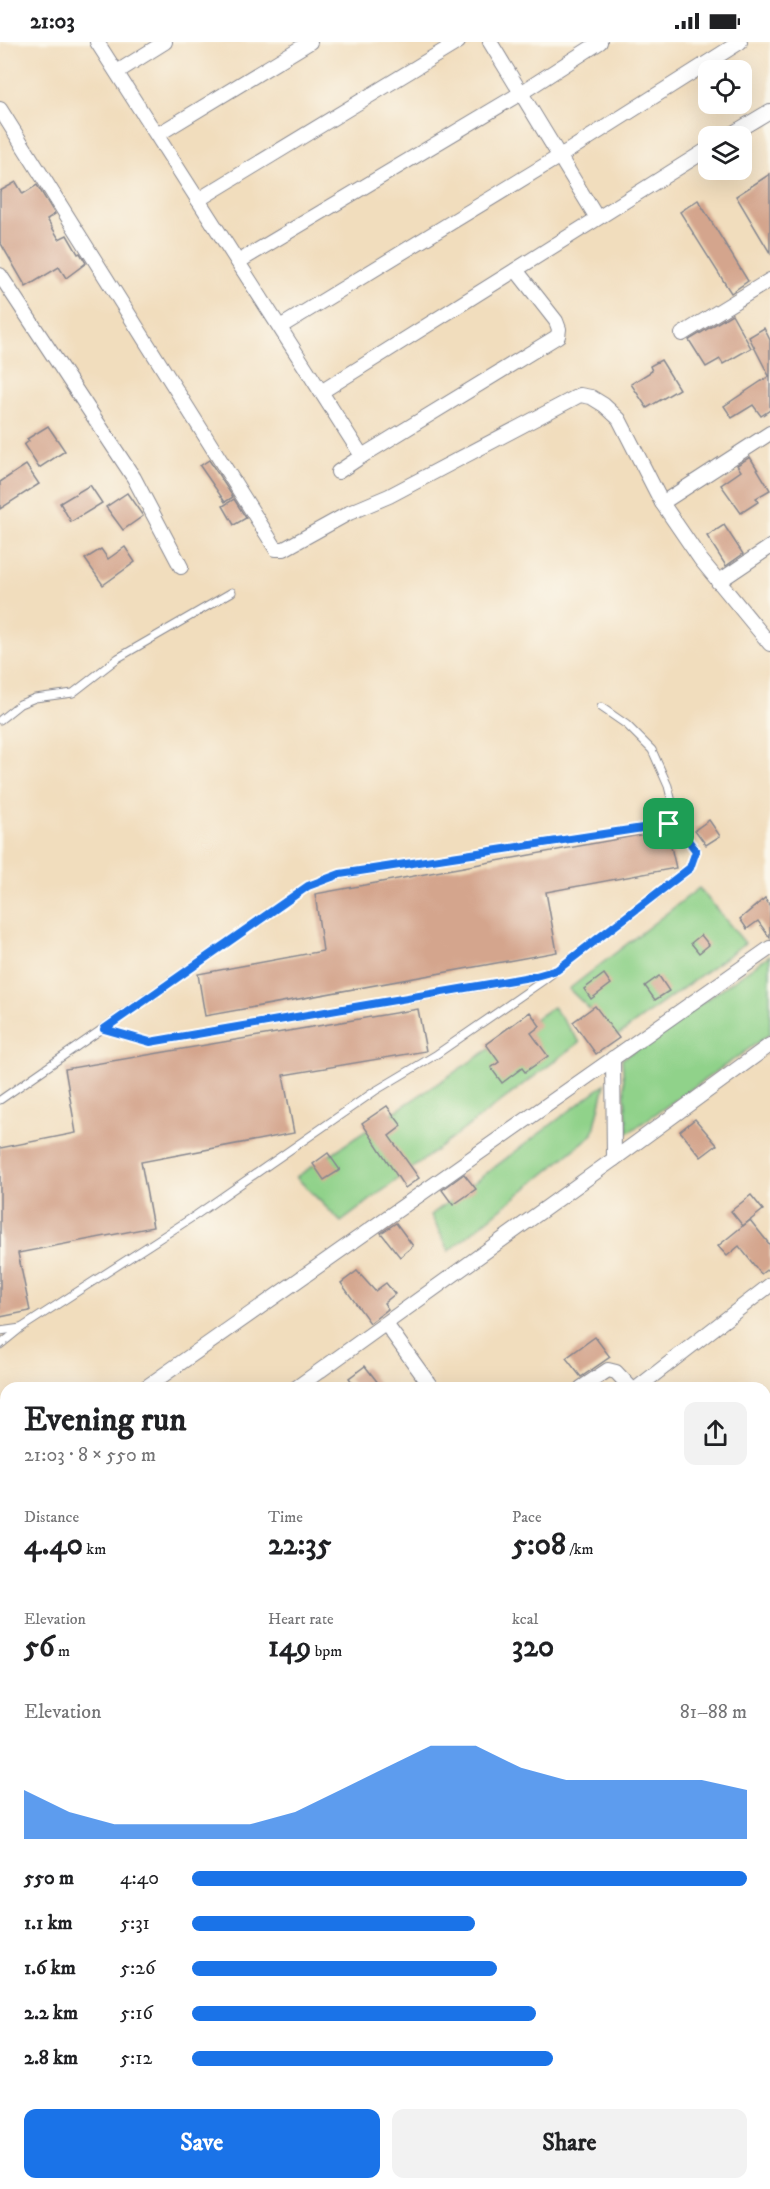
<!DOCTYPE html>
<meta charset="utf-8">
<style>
:root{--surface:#fff;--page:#f2f2f2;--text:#202124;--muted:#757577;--accent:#1a73e8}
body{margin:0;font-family:"IM FELL DW Pica",serif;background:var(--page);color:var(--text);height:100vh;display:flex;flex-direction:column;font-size:22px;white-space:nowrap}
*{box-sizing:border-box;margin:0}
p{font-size:20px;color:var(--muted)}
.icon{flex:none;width:33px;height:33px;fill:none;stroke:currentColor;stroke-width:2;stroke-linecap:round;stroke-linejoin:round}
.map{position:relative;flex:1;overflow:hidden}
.side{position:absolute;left:0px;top:1340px;width:771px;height:808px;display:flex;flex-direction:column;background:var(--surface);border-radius:18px 18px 0 0;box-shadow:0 6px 24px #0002}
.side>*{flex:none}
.fabs{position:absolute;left:698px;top:18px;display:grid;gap:12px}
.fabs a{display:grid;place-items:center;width:54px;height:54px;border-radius:12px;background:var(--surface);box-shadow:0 6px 24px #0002;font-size:30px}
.pin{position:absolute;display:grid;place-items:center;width:51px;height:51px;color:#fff;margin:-26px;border-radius:12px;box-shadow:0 3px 9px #0006}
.round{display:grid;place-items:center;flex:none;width:63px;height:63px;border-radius:12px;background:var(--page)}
.headline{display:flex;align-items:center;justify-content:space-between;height:102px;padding:0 24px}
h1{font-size:33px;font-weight:800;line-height:45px}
.figures{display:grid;grid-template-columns:repeat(3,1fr);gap:9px;height:102px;padding:6px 24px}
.figures div{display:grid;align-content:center}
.figures b{font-size:30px;font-weight:800}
.figures small{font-size:16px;font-weight:400}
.figures p{font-size:16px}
.chart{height:168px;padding:12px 24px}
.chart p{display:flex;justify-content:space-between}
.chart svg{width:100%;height:108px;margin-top:6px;fill:var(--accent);opacity:.7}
.cta{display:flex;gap:12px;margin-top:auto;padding:12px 24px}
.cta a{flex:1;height:69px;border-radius:12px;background:var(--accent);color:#fff;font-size:24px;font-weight:800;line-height:69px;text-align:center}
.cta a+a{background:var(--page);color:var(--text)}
ul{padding:0 24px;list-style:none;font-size:20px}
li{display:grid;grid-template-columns:96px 72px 1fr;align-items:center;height:45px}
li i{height:15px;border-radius:8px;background:var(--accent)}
.status{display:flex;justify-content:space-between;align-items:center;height:42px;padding:0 30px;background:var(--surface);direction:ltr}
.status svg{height:16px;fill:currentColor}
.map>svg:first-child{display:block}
.green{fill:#90d28a;stroke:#568074;stroke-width:1.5}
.forest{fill:#74b476;stroke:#48726a;stroke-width:1.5}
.building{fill:#d4a58d}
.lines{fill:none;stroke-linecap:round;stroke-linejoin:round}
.lane-casing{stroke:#86868e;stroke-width:9}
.street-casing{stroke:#86868e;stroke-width:16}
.path{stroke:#86868e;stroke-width:3;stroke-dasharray:4.5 4.5;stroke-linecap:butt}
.lane{stroke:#fff;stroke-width:7}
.street{stroke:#fff;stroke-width:14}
.route-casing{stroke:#fff;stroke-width:12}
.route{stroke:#1a73e8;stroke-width:8}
</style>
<div class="status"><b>21:03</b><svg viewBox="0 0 49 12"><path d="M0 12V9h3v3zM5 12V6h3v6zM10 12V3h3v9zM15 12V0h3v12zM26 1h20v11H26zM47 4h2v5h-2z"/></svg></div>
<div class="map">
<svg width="770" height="2147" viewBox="0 0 770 2147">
<rect width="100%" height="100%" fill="#fbf7ec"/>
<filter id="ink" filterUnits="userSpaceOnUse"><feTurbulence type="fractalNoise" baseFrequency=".0167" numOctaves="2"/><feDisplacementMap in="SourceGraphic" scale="12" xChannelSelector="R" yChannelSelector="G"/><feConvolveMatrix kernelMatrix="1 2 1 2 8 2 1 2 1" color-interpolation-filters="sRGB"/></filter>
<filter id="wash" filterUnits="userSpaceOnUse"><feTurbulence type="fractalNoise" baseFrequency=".008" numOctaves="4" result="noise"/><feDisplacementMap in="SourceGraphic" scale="24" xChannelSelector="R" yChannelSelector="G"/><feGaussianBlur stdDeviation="1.35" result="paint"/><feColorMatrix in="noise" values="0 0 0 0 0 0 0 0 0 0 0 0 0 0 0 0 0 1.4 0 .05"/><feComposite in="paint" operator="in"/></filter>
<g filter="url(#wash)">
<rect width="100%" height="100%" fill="#f1ddbd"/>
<!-- green -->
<g class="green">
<polygon points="699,846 745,901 617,994 569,947"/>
<polygon points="770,913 770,992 628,1091 622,1017"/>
<polygon points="553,965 580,1000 341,1180 296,1135"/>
<polygon points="605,1042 593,1092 449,1209 431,1173"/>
<polygon points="770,1736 770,2116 765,2111 765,1740"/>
<polygon points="302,2142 698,2142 703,2147 303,2147"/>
</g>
<!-- forest -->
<polygon class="forest" points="765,1466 770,1471 770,1544 765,1548"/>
<g id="blocks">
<!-- building -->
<g class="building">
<polygon points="770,132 770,211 736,154"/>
<polygon points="16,140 23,152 37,143 55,172 47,177 59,197 67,193 78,212 80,211 86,221 66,236 59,225 26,245 0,200 0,149"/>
<polygon points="698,158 748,239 731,251 680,170"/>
<polygon points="732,272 751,306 723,322 720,317 706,325 689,298"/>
<polygon points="764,286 770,298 770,368 761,374 753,363 732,376 724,364 769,334 749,295"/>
<polygon points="661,318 679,347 647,366 631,342 652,329 650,324"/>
<polygon points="48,384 65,409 39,426 24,403 29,399 27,397"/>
<polygon points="750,415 770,448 756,456 758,460 741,471 721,443 741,429 737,423"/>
<polygon points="209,418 233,455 225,460 200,424"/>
<polygon points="26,423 39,442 0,467 0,440"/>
<polygon points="90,443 102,461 71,480 60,461"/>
<polygon points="127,451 143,474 123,488 106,465"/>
<polygon points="234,457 246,476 234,483 223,464"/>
<polygon points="724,483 743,512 726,524 707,494"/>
<polygon points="125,505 135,520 103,543 85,517 101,507 108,517"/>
<polygon points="709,778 720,794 706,803 695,788"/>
<polygon points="667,788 676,826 546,850 557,910 205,974 198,932 323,909 315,852"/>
<polygon points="765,856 770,864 770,896 758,879 747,887 740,877"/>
<polygon points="701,893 709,903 699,911 691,901"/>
<polygon points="604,932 611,942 591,957 584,947"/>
<polygon points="659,934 669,949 655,958 645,944"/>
<polygon points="595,964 619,996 596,1012 573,980"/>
<polygon points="418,967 426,1009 283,1033 294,1091 141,1120 153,1185 18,1211 30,1269 0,1275 0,1106 76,1091 65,1027"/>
<polygon points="530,970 540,984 531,991 548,1014 525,1030 522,1026 502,1041 491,1026 499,1020 486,1002"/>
<polygon points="387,1064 402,1084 389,1094 419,1136 405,1146 362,1081"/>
<polygon points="695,1077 717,1103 701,1115 680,1089"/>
<polygon points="328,1111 340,1128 324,1138 313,1122"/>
<polygon points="464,1132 476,1147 453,1163 442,1148"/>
<polygon points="751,1153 763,1168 743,1184 731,1169"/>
<polygon points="750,1178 770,1203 770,1225 761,1232 739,1204 727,1214 718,1204"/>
<polygon points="396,1181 413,1204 400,1215 381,1191"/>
<polygon points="357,1229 375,1249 386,1241 395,1252 384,1261 388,1267 370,1281 341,1241"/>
<polygon points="595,1295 610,1315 581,1335 566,1316"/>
<polygon points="365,1324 382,1346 356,1346 349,1336"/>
</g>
</g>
</g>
<g filter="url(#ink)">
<use href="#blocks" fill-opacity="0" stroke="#86868e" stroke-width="1.5"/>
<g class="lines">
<defs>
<g id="lane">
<polyline points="601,665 627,683 652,708 668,744 674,768 668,782"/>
<polyline points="0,678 20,662 35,656 73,651 118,616 232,550"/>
<polyline points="104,987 150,1000 536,935 552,930"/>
<polyline points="0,1058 308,844 340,833 668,782 682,790 696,809 690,827 544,938 437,1012 375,1049 196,1173 21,1286 0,1303"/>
<polyline points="0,1289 21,1286"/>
<polyline points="765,1842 770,1838"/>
<polyline points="765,2121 770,2126"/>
</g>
<g id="street">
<polyline points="97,0 362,414"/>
<polyline points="490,0 597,176"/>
<polyline points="117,30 165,0"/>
<polyline points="0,67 276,507 284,507 349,471 389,454 580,353 591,355 604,363 619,377 662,461 701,518 770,602"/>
<polyline points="157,93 310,0"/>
<polyline points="728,94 770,69"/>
<polyline points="198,158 458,0"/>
<polyline points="238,220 521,51 600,0"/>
<polyline points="0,233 134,436 181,525"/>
<polyline points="280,285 560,114 740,0"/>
<polyline points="682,292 770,238"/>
<polyline points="321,350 708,107"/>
<polyline points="338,430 362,414 558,294 559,287 556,279 516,228"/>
<polyline points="662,461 770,391"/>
<polyline points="718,540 770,505"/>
<polyline points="614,1117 770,1003"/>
<polyline points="386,1282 432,1346"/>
<polyline points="145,1346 770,906"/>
<polyline points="296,1346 614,1117 613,1016"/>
<polyline points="581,1346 608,1328 616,1330 631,1346"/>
<polyline points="637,1346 770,1243"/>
<polyline points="765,1407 770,1413"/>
<polyline points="0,1447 6,1443"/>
<polyline points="0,1627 6,1624"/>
<polyline points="765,1692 770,1689"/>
<polyline points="0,1741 6,1751"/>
<polyline points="248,2142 248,2147"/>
<polyline points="735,2142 741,2147"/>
</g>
</defs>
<!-- lane casing -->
<use href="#lane" class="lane-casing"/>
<!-- street casing -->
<use href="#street" class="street-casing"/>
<!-- path -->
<polyline class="path" points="332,2147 332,2142"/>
<!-- lane -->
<use href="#lane" class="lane"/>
<!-- street -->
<use href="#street" class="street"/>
</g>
</g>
<g class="lines" filter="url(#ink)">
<defs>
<polygon id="route" points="669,782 682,790 696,809 690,826 557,928 536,934 150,1000 104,987 308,844 340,832"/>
</defs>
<!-- route casing -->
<use href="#route" class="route-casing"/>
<!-- route -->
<use href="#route" class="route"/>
</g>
</svg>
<div class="fabs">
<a><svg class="icon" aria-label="locate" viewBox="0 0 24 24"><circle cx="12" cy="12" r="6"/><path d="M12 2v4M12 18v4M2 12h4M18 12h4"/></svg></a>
<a><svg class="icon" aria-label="layers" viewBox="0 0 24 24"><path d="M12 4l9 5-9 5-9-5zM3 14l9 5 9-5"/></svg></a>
</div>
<div class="pin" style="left:669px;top:782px;background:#1e9e55"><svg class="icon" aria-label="arrive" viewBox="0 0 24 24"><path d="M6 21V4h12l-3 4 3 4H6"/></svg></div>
<section class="side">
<div class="headline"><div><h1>Evening run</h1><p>21:03 · 8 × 550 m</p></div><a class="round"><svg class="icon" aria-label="share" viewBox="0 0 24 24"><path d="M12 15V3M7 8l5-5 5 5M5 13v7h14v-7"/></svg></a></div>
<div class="figures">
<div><p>Distance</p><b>4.40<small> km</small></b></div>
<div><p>Time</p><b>22:35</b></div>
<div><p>Pace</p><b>5:08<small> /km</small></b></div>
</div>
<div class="figures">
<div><p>Elevation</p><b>56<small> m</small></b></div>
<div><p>Heart rate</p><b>149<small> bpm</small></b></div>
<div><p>kcal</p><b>320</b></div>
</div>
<div class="chart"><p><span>Elevation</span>81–88 m</p>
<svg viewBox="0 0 160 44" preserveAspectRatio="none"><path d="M0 44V24L10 33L20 38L30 38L40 38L50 38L60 33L70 24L80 15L90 6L100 6L110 15L120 20L130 20L140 20L150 20L160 24V44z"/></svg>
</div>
<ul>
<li><b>550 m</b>4:40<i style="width:100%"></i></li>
<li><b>1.1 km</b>5:31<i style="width:51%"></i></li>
<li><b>1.6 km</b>5:26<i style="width:55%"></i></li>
<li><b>2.2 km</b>5:16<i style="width:62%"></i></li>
<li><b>2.8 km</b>5:12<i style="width:65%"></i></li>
</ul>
<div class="cta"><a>Save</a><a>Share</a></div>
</section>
</div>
